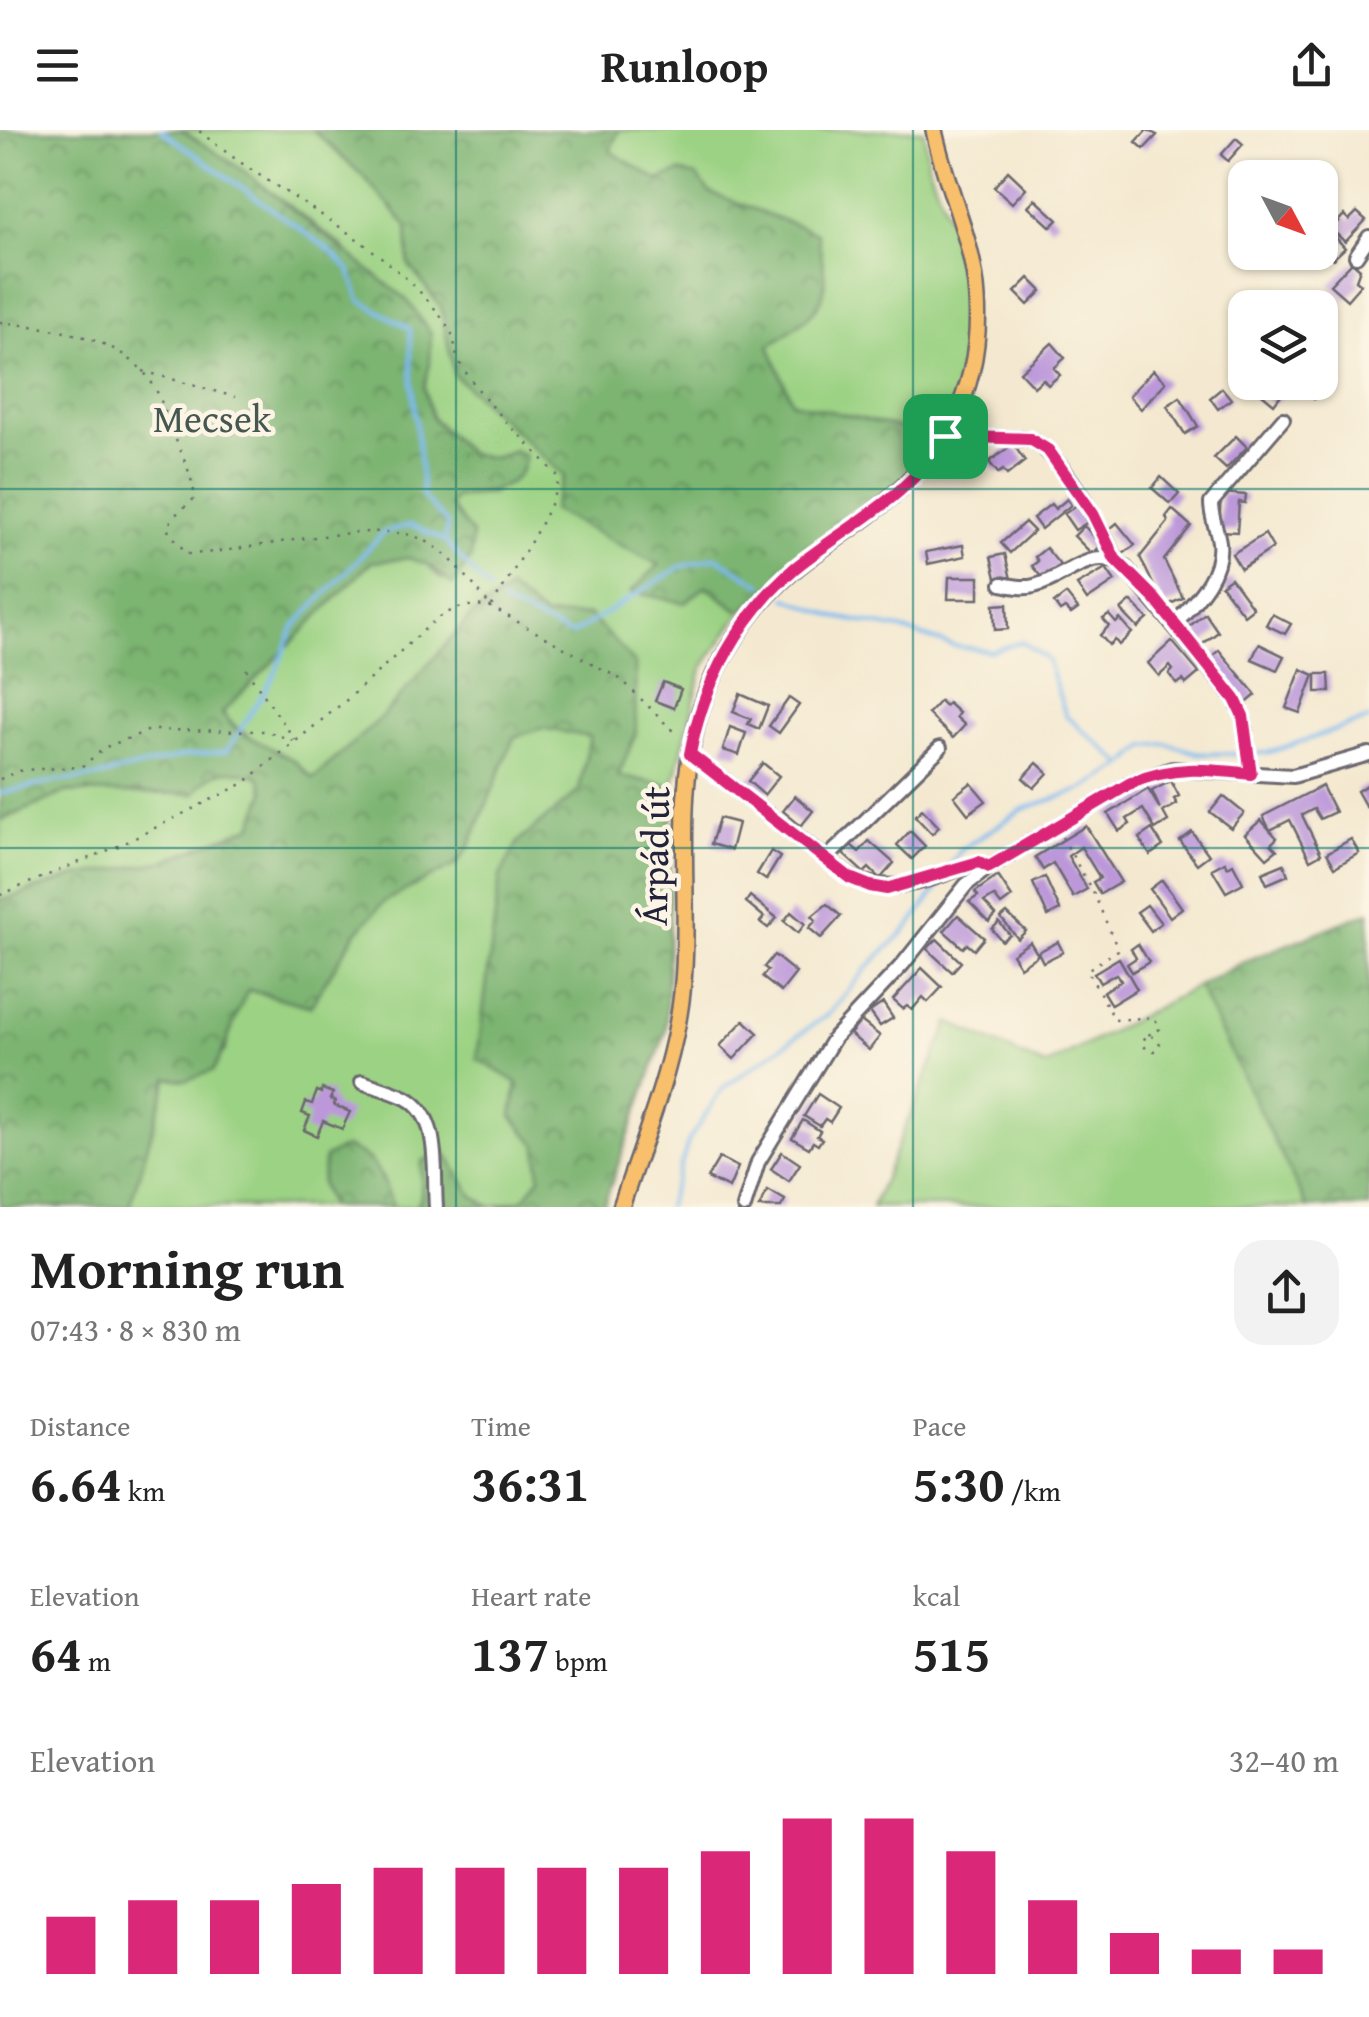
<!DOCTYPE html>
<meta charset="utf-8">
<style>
:root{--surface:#fff;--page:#f2f2f2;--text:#222;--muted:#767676;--accent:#db2777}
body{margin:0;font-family:"Gentium Book Plus",serif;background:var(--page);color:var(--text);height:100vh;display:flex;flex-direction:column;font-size:38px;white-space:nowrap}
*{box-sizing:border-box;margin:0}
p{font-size:32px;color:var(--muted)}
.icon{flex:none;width:55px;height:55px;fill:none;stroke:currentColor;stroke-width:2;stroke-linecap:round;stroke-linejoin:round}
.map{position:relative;height:1077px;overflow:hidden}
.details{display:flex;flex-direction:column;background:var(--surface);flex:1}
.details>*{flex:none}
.needle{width:65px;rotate:131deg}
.controls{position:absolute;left:1228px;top:30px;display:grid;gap:20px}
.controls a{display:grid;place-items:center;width:110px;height:110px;border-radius:20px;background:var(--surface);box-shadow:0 2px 8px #0004;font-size:50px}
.pin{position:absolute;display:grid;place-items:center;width:85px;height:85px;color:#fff;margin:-42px;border-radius:20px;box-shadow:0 5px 15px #0006}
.round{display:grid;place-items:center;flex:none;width:105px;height:105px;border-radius:30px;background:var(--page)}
.head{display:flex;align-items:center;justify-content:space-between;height:170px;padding:0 30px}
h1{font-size:55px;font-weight:700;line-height:75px}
.stats{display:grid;grid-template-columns:repeat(3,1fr);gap:15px;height:170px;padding:10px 30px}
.stats div{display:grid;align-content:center}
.stats b{font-size:50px;font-weight:700}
.stats small{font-size:28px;font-weight:400}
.stats p{font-size:28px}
.chart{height:280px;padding:20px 30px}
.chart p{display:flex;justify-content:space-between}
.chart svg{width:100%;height:180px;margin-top:10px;stroke:var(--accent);stroke-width:6}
header{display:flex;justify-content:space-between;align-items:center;height:130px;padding:0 30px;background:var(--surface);font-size:45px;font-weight:700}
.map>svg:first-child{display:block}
.grass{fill:#9bd283;stroke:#5e7a5f;stroke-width:2.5}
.forest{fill:url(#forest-crowns);stroke:#4f6b56;stroke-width:2.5}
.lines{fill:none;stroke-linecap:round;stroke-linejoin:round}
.stream{stroke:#7dbaef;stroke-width:4}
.building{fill:#bc98da}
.minor-casing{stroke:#6c686f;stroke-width:18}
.major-casing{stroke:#6c686f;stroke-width:20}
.path{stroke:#6c686f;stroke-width:2.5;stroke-dasharray:2.5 8;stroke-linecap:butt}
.minor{stroke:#fff;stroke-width:12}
.major{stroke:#f8bf6c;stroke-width:15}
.route-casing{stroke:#fff;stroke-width:20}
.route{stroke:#db2777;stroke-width:12}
.grid{fill:none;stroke:#0f766e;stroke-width:2.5;stroke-opacity:0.55}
.labels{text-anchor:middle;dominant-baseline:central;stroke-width:9;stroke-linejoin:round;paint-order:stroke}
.park-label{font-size:38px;fill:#465751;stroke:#fcf5e5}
.street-label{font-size:38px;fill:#22223b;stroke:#fcf5e5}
</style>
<header><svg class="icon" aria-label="menu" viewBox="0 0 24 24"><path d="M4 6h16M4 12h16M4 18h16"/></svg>Runloop<svg class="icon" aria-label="share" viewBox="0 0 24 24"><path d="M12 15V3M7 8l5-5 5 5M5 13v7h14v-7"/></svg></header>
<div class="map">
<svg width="1369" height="1077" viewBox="0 0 1369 1077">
<defs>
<pattern id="forest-crowns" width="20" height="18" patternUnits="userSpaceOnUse" patternTransform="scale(2.5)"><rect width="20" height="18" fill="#7cb471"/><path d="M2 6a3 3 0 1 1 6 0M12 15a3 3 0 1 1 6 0" fill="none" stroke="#65925e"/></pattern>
</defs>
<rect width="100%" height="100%" fill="#fcf5e5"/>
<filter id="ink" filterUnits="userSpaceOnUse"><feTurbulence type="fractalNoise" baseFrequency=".01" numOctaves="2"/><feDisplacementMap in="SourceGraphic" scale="20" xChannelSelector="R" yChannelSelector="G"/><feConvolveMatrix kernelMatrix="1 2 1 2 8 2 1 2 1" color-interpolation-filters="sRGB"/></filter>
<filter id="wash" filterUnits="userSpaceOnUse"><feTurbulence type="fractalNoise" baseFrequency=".0048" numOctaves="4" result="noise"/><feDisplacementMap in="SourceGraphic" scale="40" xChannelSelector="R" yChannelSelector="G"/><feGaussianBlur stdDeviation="2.25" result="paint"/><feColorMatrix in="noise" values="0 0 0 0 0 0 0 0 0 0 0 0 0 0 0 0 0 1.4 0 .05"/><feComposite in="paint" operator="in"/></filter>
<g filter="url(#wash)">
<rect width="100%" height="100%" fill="#f4e9d0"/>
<!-- grass -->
<g class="grass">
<path d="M 181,0 L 313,0 L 362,45 L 407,96 L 409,135 L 441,177 L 455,245 L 564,346 L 552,380 L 660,435 L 632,462 L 705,456 L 741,482 L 702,539 L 673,656 L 618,646 L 636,603 L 607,506 L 589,486 L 545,487 L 509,459 L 382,588 L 313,649 C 285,621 246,613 222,582 L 371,432 L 408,428 L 427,434 L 441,449 L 460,387 L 449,376 L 454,368 L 493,363 L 514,321 L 494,328 L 468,323 L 432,288 L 424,258 L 430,233 L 342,116 L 244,41 Z"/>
<polygon points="619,0 924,0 928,34 951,94 964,153 971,222 941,308 792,272 769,216 803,191 816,103 709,62 680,42 658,50 609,21"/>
<polygon points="542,598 590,606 579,661 558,681 512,986 537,1015 540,1047 524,1069 490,1077 422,1032 421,1068 416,1077 393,1077 382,1047 321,1053 330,1077 129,1077 168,948 186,950 225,921 233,888 248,860 310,876 355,804 385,770 457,734 470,715 514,607"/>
<polygon points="231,639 260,647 265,662 252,696 162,732 74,747 0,771 0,691 66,662 194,664 207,646"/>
<polygon points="1198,856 1307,1077 872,1077 949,892 1045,936"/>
</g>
<!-- forest -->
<g class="forest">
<path d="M 0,0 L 181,0 L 244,41 L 407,170 L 431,203 L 430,233 L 424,258 L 432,288 L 468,323 L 494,328 L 514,321 L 525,325 C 523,363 482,361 455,368 L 450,376 L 472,404 L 471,427 L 453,455 L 427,434 L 408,428 L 371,432 L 222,583 L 236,600 L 294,630 L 313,649 L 382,587 L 471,486 L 509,459 L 545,487 L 589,485 L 635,533 L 636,603 L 618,646 L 673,656 L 666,901 L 603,1077 L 498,1077 L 524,1069 L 540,1047 L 537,1015 L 512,986 L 518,953 L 477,929 L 500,746 L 518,712 L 579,661 L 590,607 L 542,598 L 514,607 L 470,715 L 457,734 L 385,771 L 355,804 L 310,876 L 248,860 C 234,887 228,915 213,941 L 186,950 L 168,948 L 129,1077 L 0,1077 L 0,771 L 73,747 L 162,732 L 252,696 L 265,662 L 260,647 C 228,638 214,636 194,664 L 66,662 L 0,691 Z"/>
<path d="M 313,0 L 619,0 L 610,21 L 658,50 L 680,42 L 697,46 L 709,62 L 817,103 C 832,176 829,172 769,216 L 792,272 L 941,308 L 914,343 L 741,482 L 706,456 L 685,473 L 631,462 L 659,435 L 552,380 L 564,346 L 454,245 L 441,177 L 409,135 L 407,96 L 362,45 Z"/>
<polygon points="1369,782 1369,1077 1307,1077 1198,856 1248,830"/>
<path d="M 345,1017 C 377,1027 382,1047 393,1077 L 330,1077 L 321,1053 L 325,1027 Z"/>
<polygon points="443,1019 473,1066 490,1077 416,1077 421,1068 422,1032"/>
</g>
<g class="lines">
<!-- stream -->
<g class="stream">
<polyline points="161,0 327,118 349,139 360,170 410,199 412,253 423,367 447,393 445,411"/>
<polyline points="787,468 835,487 900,499 954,516 991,521 1022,512 1047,529 1066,586 1124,635"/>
<polyline points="502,473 571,505 680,437 716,427 762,455"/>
<polyline points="0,663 58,651 97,647 183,626 227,621 274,546 294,497 384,402 411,395 445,411 490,461"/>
<polyline points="948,740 961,720 1023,679 1081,660 1124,635 1146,616 1167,614 1202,624 1267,623 1369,589"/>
<polyline points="667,1077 689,1010 723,958 830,883 869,836 909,797 944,749"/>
</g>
</g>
<g id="blocks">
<!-- building -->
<g class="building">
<polygon points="1147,0 1157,5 1144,19 1136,12"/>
<polygon points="1236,8 1243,14 1228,31 1221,25"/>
<polygon points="1008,41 1026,58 1012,73 994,57"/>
<polygon points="1035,69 1058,90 1051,97 1028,76"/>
<polygon points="1357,82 1366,90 1345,112 1331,99 1344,85 1349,90"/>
<polygon points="1329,100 1345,118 1333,129 1320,115 1320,108"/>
<polygon points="1352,132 1360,139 1356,150 1361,154 1347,170 1330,155"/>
<polygon points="1029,148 1042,161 1028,175 1015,162"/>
<polygon points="1052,213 1065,228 1054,238 1060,245 1048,255 1043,249 1034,257 1020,242"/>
<polygon points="1153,240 1166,252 1141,279 1129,266"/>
<polygon points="1320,247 1328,260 1314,269 1304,252 1320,252"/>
<polygon points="1271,252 1291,252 1274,274 1262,264"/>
<polygon points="1222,258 1231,269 1218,279 1210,268"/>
<polygon points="1180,267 1198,296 1185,304 1167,276"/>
<polygon points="1236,306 1247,317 1226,339 1214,328"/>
<polygon points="1013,314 1025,331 1007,345 1003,340 998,343 989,332"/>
<polygon points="1161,347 1179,364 1170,374 1152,358"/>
<polygon points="1221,363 1246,365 1245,373 1239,372 1237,402 1219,401"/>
<polygon points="1067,369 1071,375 1041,399 1033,388 1051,374 1055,379"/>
<polygon points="1077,375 1088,392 1075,400 1064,384"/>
<polygon points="1172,379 1191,396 1164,430 1183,468 1164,477 1140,427 1168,392 1166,387"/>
<polygon points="1025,392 1034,401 1010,423 1001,413"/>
<polygon points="1117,393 1135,415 1123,424 1106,402"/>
<polygon points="1084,396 1102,415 1092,424 1074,406"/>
<polygon points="1265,404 1273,418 1241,439 1232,424"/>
<polygon points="963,415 965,426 928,434 926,422"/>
<polygon points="1046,418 1060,435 1043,449 1032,436 1038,431 1035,427"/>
<polygon points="1005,424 1011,449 997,452 991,427"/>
<polygon points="1106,438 1115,451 1087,470 1077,455"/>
<polygon points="949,447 979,447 979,469 948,469"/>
<polygon points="1231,448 1253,478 1244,485 1221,455"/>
<polygon points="1066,464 1078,479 1071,484 1065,478 1060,481 1054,473"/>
<polygon points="1131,471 1148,489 1138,498 1121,480"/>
<polygon points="1007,474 1008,499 995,500 994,475"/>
<polygon points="1205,483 1218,502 1199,517 1185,500"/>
<polygon points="1272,484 1291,494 1285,504 1266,495"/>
<polygon points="1109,485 1116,493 1120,489 1132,503 1119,515 1115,510 1109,515 1100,505 1109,496 1103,489"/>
<polygon points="1172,511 1199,543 1186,554 1183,550 1177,554 1169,544 1173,540 1170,536 1159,546 1148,533"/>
<polygon points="1259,514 1284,526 1277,540 1252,529"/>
<polygon points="1219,520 1256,565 1244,575 1207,531"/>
<polygon points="1301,539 1314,545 1300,583 1286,578"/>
<polygon points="1316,544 1329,544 1330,562 1316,562"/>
<polygon points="663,552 681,559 674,578 655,571"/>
<polygon points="740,564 768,576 759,599 748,594 751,589 733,582"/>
<polygon points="789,568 799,575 779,603 769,596"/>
<polygon points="940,571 945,576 948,573 959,583 956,587 965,595 953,608 928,584"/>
<polygon points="730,597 746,603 739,625 723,620"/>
<polygon points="763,633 779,646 764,665 748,651"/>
<polygon points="1037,633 1048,643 1034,658 1023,648"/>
<polygon points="1171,651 1179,666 1174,669 1177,674 1163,682 1168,691 1155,699 1143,679 1127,689 1130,694 1119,701 1108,684 1148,659 1160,679 1152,661"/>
<polygon points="971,653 986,671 968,684 954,666"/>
<polygon points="1369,654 1369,675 1366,677 1357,661"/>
<polygon points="1322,656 1335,682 1320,689 1314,679 1302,685 1321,724 1310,730 1290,690 1270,700 1263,686"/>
<polygon points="795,666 813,681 801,696 783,681"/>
<polygon points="1223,666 1244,683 1231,698 1210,682"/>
<polygon points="922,679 939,697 932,704 915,686"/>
<polygon points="719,688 738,693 731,720 711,714"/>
<polygon points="1261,690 1277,708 1271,714 1277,720 1267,728 1245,704"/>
<polygon points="1086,696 1121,752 1100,764 1093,752 1100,748 1081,717 1068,726 1087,759 1073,767 1053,733 1043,740 1035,727"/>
<polygon points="1152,699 1163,716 1150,725 1139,708"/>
<polygon points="910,701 925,716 912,729 897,715"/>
<polygon points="1192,702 1209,725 1197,734 1180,711"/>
<polygon points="1351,709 1359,723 1335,737 1327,723"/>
<polygon points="869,711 894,733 880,749 869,738 864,743 843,724 851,715 859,722"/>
<polygon points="771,721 780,727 766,750 757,744"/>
<polygon points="1225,732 1228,737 1233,734 1243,753 1226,762 1212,739"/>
<polygon points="1284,734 1288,745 1267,754 1262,743"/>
<polygon points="998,746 1012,767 1001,775 994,766 984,772 996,785 989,792 969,772 978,766 975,762"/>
<polygon points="1045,747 1060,780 1048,786 1033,753"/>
<polygon points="1162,750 1182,778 1170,787 1150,759"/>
<polygon points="750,766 777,788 768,798 760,792 764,787 746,772"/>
<polygon points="827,774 841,786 821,808 809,798 816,790 812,786"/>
<polygon points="1147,775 1161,793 1151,801 1137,782"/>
<polygon points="791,782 805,794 798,803 784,791"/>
<polygon points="1007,783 1026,801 1018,809 1001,788"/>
<polygon points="958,785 984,808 974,820 967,814 963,818 944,801"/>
<polygon points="999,792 1010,805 1002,811 992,799"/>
<polygon points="937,809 961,832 952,842 927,819"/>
<polygon points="1030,812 1038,825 1020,837 1012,824"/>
<polygon points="1058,812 1063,822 1043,832 1038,822"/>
<polygon points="1138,814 1149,832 1132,842 1127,834 1136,828 1131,819"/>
<polygon points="774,825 796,843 781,862 762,847 768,840 764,837"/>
<polygon points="1119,828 1137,859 1111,875 1103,862 1121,851 1116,844 1100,853 1094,843"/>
<polygon points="922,838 942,857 928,872 923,867 912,880 907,876 903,879 893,870"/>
<polygon points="883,873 893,888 880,896 870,882"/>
<polygon points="744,890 758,903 734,929 720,916"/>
<polygon points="861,891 880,906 869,920 850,904"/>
<polygon points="322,959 333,963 330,969 335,971 334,975 350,982 342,999 323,991 317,1006 304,1000 310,986 302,983 306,972 312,974 317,961 321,963"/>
<polygon points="818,964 839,978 830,992 825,989 820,996 804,986"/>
<polygon points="803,990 820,1001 817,1006 822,1009 818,1015 813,1012 809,1018 792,1008"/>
<polygon points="782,1022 800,1034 789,1051 771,1039"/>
<polygon points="719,1028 738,1037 729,1058 707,1048"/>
<polygon points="768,1060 785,1070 781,1077 759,1077"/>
</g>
</g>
</g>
<g filter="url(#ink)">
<use href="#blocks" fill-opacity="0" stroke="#6c686f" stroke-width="2.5"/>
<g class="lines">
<defs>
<g id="minor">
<polyline points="1356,126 1369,107"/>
<path d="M 945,306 C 964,308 1018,306 1031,310 C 1058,319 1105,402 1115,429"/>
<path d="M 1002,454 C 1012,456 1024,459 1034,456 C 1065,449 1094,413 1125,437 L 1235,569 L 1243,586 L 1251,644"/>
<path d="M 1174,495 C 1194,472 1223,445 1219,412 C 1217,398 1211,388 1211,373 L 1283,289"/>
<path d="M 690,624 L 850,747 C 899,768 931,747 979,732 L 989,737"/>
<polyline points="826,729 940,618"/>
<path d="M 362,952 C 376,957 392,961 406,968 C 442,987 433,1042 436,1077"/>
<polyline points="744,1077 758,1032 834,908 903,834 966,755 989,737 1131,653 1172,639 1293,646 1369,624"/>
</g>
<path id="major" d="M 621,1077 C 645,1004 677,930 683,852 C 691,762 673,670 700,582 C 717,528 751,476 795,439 C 818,420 844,404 868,386 C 942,330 983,263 977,168 C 974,110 945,56 934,0"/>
</defs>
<!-- minor casing -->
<use href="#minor" class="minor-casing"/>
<!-- major casing -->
<use href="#major" class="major-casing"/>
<!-- path -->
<g class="path">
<path d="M 0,192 C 54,199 127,205 156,260 C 163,273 167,289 173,303 C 182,325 192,344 195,368 L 173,387 L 167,399 L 187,424 C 245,423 371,388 419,408 C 447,419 473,454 491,477 C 511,443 551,386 559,348 C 527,309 486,277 460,233 C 454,224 456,213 452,204 C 438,178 414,155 392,136 C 332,85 258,51 198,0"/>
<polyline points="143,241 235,267"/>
<polyline points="246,539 295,610"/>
<polyline points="0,649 22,640 81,637 106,617 150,600 267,601 294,611"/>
<polyline points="1062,707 1095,766 1118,820 1087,840 1115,890 1154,887 1160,899 1146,906 1156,907 1160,914 1155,921 1147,920 1142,913 1146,906"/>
<path d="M 0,765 L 123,714 L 244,653 L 349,568 L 434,491 C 454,477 468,473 491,477 L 622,550 L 677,605"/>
</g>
<!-- minor -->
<use href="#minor" class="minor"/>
<!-- major -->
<use href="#major" class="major"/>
</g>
</g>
<g class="lines" filter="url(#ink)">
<defs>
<path id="route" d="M 945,306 L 1030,309 L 1048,320 L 1093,384 L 1115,429 L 1155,469 L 1235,569 L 1243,586 L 1251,644 C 1205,639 1175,635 1131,653 L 989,737 L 979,732 L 887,759 L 870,756 L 850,748 L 690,624 C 703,553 740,485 795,438 C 847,396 911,367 945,306 Z"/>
</defs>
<!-- route casing -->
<use href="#route" class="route-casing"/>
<!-- route -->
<use href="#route" class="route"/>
</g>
<!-- grid -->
<path class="grid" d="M 456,0 L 456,1077M 913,0 L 913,1077M 0,359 L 1369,359M 0,718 L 1369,718"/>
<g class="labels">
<!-- park labels -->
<g class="park-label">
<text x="212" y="288">Mecsek</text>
</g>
<!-- street labels -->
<g class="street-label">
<text transform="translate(654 726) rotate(-89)">Árpád út</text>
</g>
</g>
</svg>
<div class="controls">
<a><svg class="needle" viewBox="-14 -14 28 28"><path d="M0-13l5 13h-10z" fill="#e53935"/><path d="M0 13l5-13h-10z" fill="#767676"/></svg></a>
<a><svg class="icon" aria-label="layers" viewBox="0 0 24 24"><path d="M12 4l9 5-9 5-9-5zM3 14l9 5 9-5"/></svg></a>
</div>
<div class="pin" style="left:945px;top:306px;background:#1e9e55"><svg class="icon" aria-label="arrive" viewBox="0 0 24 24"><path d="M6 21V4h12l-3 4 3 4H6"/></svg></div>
</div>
<section class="details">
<div class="head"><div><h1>Morning run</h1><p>07:43 · 8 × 830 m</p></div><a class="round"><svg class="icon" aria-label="share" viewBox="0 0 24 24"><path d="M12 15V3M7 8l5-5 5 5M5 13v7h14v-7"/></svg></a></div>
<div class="stats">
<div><p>Distance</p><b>6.64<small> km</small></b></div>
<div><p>Time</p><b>36:31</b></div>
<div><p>Pace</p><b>5:30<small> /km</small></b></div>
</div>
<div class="stats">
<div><p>Elevation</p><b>64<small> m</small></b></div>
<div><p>Heart rate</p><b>137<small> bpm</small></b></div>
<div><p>kcal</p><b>515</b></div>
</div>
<div class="chart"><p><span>Elevation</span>32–40 m</p>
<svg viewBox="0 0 160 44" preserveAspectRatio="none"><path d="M5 44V30M15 44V26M25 44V26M35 44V22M45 44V18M55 44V18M65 44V18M75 44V18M85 44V14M95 44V6M105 44V6M115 44V14M125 44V26M135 44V34M145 44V38M155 44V38"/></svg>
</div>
</section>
